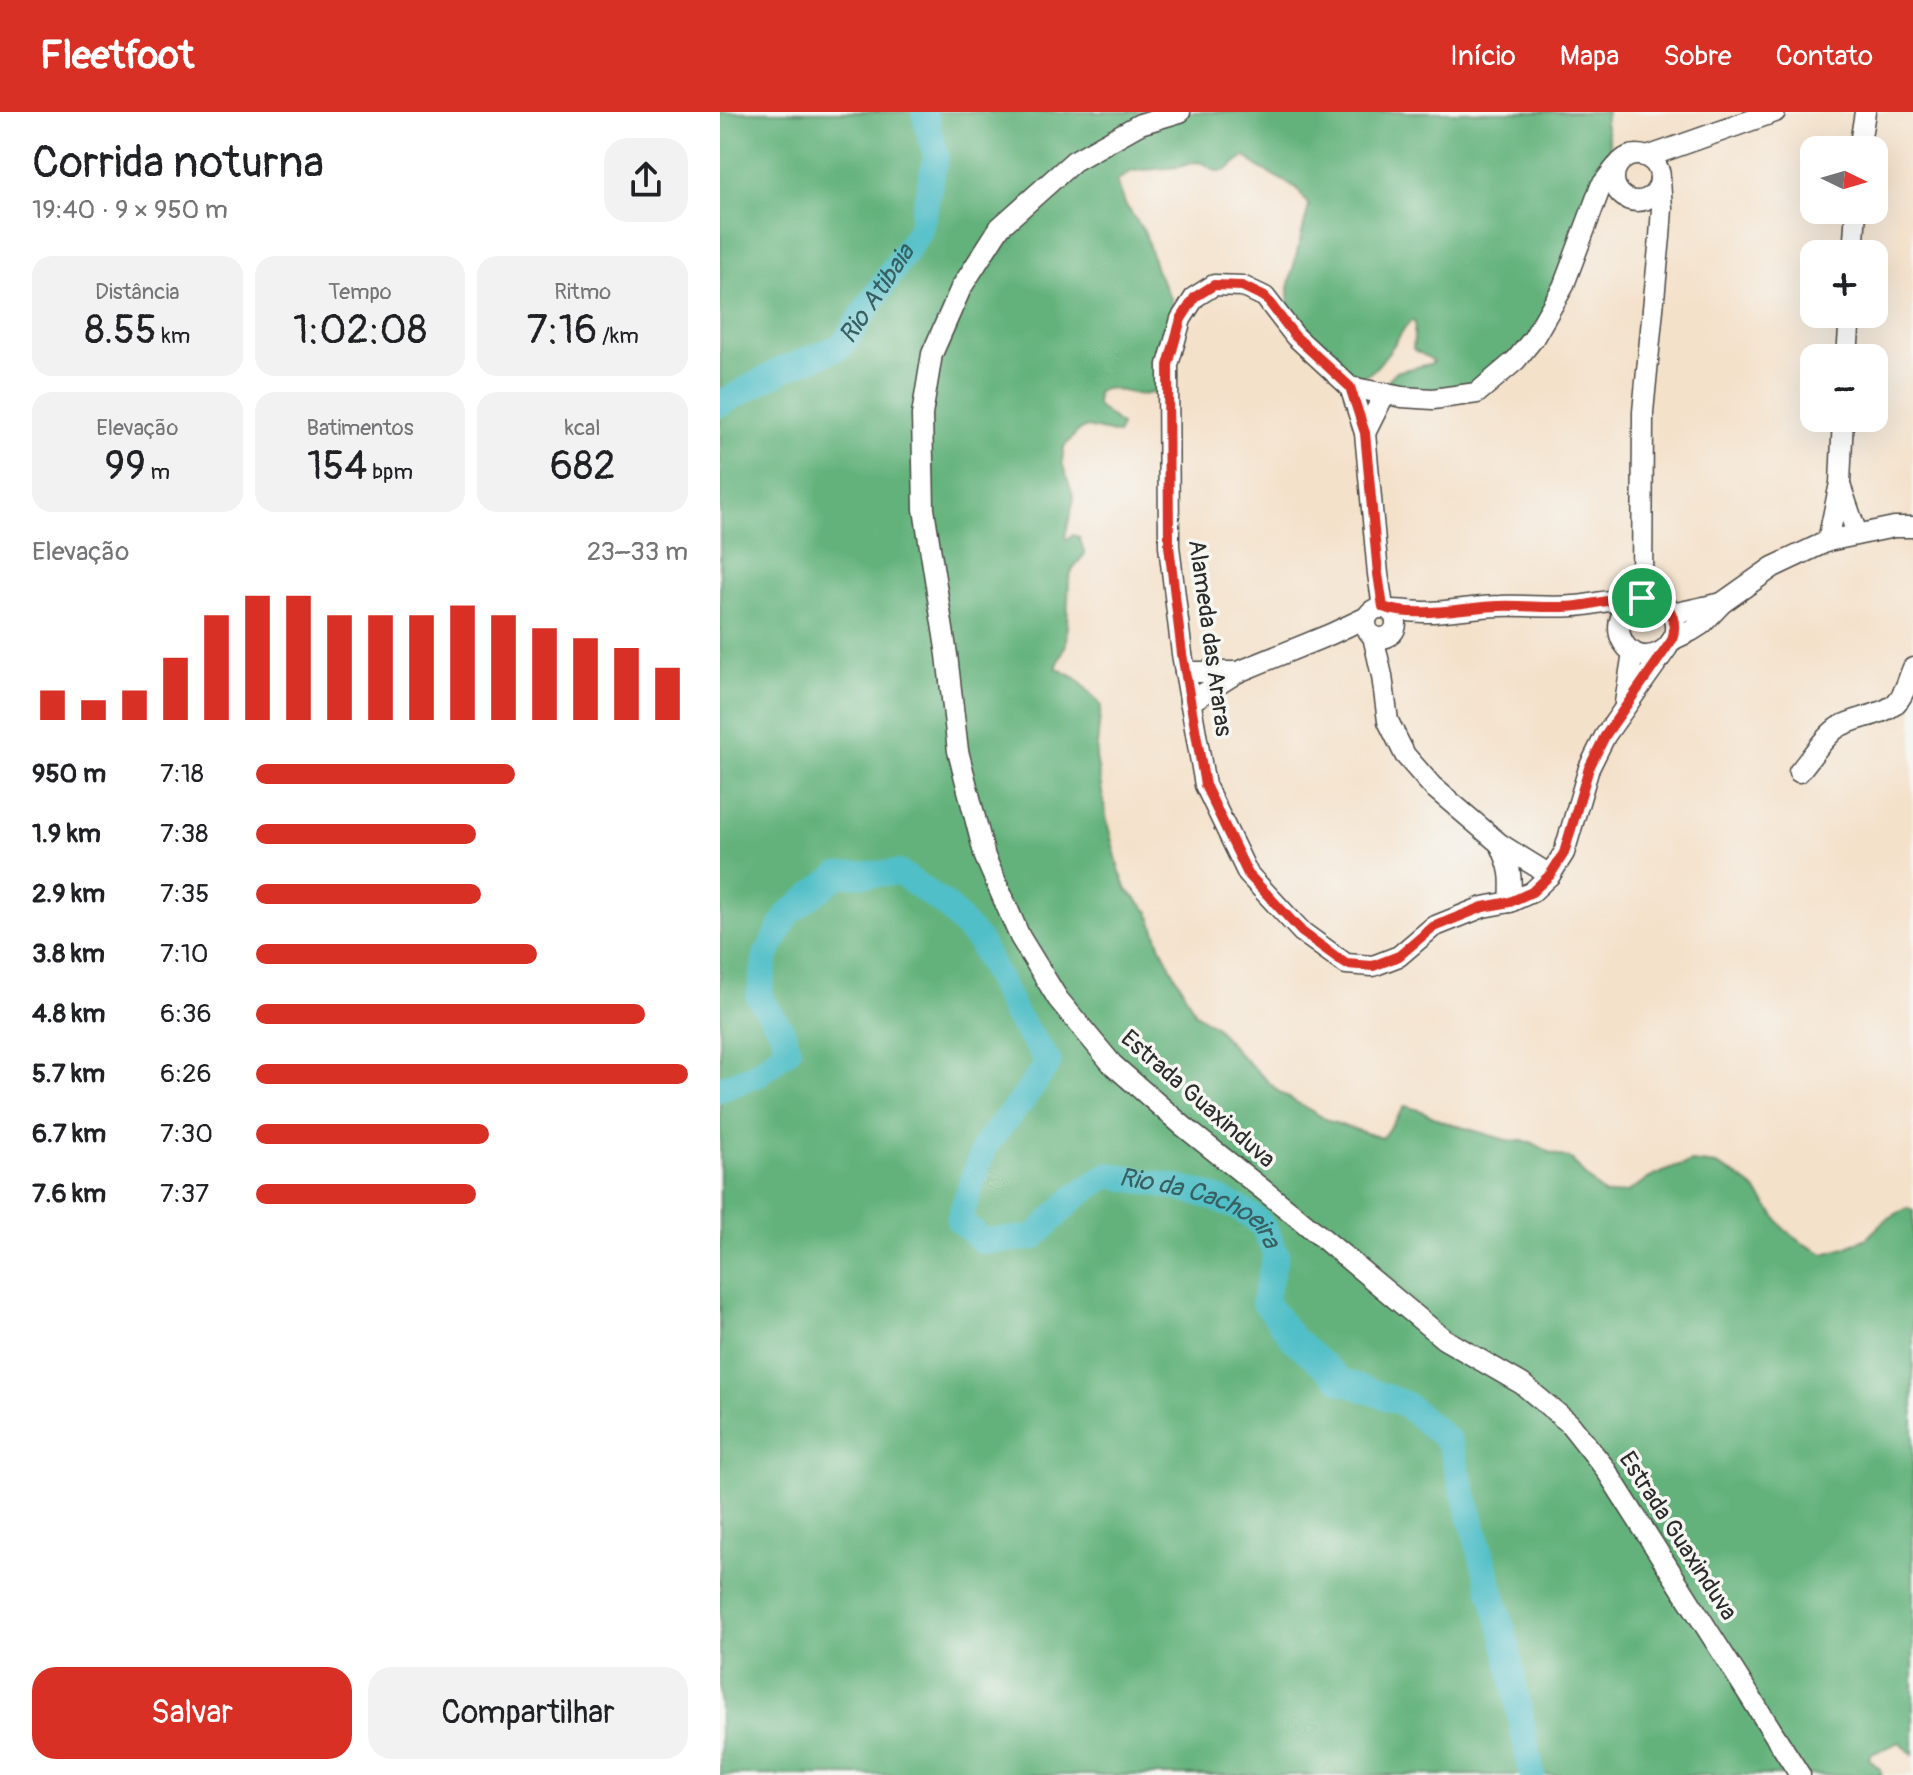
<!DOCTYPE html>
<html lang="pt">
<meta charset="utf-8">
<style>
:root{--surface:#fff;--page:#f2f2f2;--text:#202124;--muted:#757577;--accent:#d93025}
body{margin:0;font-family:Pangolin,sans-serif;background:var(--page);color:var(--text);height:100vh;display:flex;flex-direction:column;font-size:30px;white-space:nowrap}
*{box-sizing:border-box;margin:0}
p{font-size:26px;color:var(--muted)}
.icon{flex:none;width:44px;height:44px;fill:none;stroke:currentColor;stroke-width:2;stroke-linecap:round;stroke-linejoin:round}
.map{position:relative;flex:1;overflow:hidden}
.drawer{display:flex;flex-direction:column;background:var(--surface);width:720px}
.drawer>*{flex:none}
.needle{width:52px;rotate:95deg}
.fabs{position:absolute;left:1080px;top:24px;display:grid;gap:16px}
.fabs a{display:grid;place-items:center;width:88px;height:88px;border-radius:16px;background:var(--surface);box-shadow:0 8px 32px #0002;font-size:40px}
.pin{position:absolute;display:grid;place-items:center;width:68px;height:68px;color:#fff;margin:-34px;border:4px solid #fff;border-radius:50%;box-shadow:0 2px 8px #0007}
.round{display:grid;place-items:center;flex:none;width:84px;height:84px;border-radius:24px;background:var(--page)}
.summary{display:flex;align-items:center;justify-content:space-between;height:136px;padding:0 32px}
h1{font-size:44px;font-weight:600;line-height:60px}
.metrics{display:grid;grid-template-columns:repeat(3,1fr);gap:12px;height:136px;padding:8px 32px}
.metrics div{display:grid;align-content:center;border-radius:20px;background:var(--page);text-align:center}
.metrics b{font-size:40px;font-weight:600}
.metrics small{font-size:22px;font-weight:400}
.metrics p{font-size:22px}
.chart{height:224px;padding:16px 32px}
.chart p{display:flex;justify-content:space-between}
.chart svg{width:100%;height:144px;margin-top:8px;stroke:var(--accent);stroke-width:6}
.action{display:flex;gap:16px;margin-top:auto;padding:16px 32px}
.action a{flex:1;height:92px;border-radius:24px;background:var(--accent);color:#fff;font-size:32px;font-weight:600;line-height:92px;text-align:center}
.action a+a{background:var(--page);color:var(--text)}
ul{padding:0 32px;list-style:none;font-size:26px}
li{display:grid;grid-template-columns:128px 96px 1fr;align-items:center;height:60px}
li i{height:20px;border-radius:10px;background:var(--accent)}
header{display:flex;align-items:center;gap:48px;box-sizing:border-box;height:112px;padding:0 40px;background:var(--accent);color:#fff}
header strong{font-size:38px}
nav{display:flex;gap:44px;margin-inline-start:auto;font-size:28px}
main{display:flex;flex:1;min-height:0}
.map>svg:first-child{display:block}
.forest{fill:#64b27c;stroke:#486e54;stroke-width:2}
.lines{fill:none;stroke-linecap:round;stroke-linejoin:round}
.river{stroke:#51bfc7;stroke-width:26}
.minor-casing{stroke:#494643;stroke-width:23}
.minor{stroke:#fff;stroke-width:20}
.route-casing{stroke:#fff;stroke-width:16}
.route{stroke:#d93025;stroke-width:10}
.labels{text-anchor:middle;dominant-baseline:central;stroke-width:7;stroke-linejoin:round;paint-order:stroke}
.street-label{font-size:24px;fill:#2b2b2b;stroke:#f6f6f2}
.water-label{font-size:26px;font-style:italic;fill:#385f62;stroke:#f6f6f2}
</style>
<header>
<strong>Fleetfoot</strong>
<nav><a>Início</a><a>Mapa</a><a>Sobre</a><a>Contato</a></nav>
</header>
<main>
<section class="drawer">
<div class="summary"><div><h1>Corrida noturna</h1><p>19:40 · 9 × 950 m</p></div><a class="round"><svg class="icon" aria-label="share" viewBox="0 0 24 24"><path d="M12 15V3M7 8l5-5 5 5M5 13v7h14v-7"/></svg></a></div>
<div class="metrics">
<div><p>Distância</p><b>8.55<small> km</small></b></div>
<div><p>Tempo</p><b>1:02:08</b></div>
<div><p>Ritmo</p><b>7:16<small> /km</small></b></div>
</div>
<div class="metrics">
<div><p>Elevação</p><b>99<small> m</small></b></div>
<div><p>Batimentos</p><b>154<small> bpm</small></b></div>
<div><p>kcal</p><b>682</b></div>
</div>
<div class="chart"><p><span>Elevação</span>23–33 m</p>
<svg viewBox="0 0 160 44" preserveAspectRatio="none"><path d="M5 44V35M15 44V38M25 44V35M35 44V25M45 44V12M55 44V6M65 44V6M75 44V12M85 44V12M95 44V12M105 44V9M115 44V12M125 44V16M135 44V19M145 44V22M155 44V28"/></svg>
</div>
<ul>
<li><b>950 m</b>7:18<i style="width:60%"></i></li>
<li><b>1.9 km</b>7:38<i style="width:51%"></i></li>
<li><b>2.9 km</b>7:35<i style="width:52%"></i></li>
<li><b>3.8 km</b>7:10<i style="width:65%"></i></li>
<li><b>4.8 km</b>6:36<i style="width:90%"></i></li>
<li><b>5.7 km</b>6:26<i style="width:100%"></i></li>
<li><b>6.7 km</b>7:30<i style="width:54%"></i></li>
<li><b>7.6 km</b>7:37<i style="width:51%"></i></li>
</ul>
<div class="action"><a>Salvar</a><a>Compartilhar</a></div>
</section>
<div class="map">
<svg width="1193" height="1663" viewBox="0 0 1193 1663">
<rect width="100%" height="100%" fill="#f6f6f2"/>
<filter id="ink" filterUnits="userSpaceOnUse"><feTurbulence type="fractalNoise" baseFrequency=".0125" numOctaves="2"/><feDisplacementMap in="SourceGraphic" scale="16" xChannelSelector="R" yChannelSelector="G"/><feConvolveMatrix kernelMatrix="1 2 1 2 8 2 1 2 1" color-interpolation-filters="sRGB"/></filter>
<filter id="wash" filterUnits="userSpaceOnUse"><feTurbulence type="fractalNoise" baseFrequency=".006" numOctaves="4" result="noise"/><feDisplacementMap in="SourceGraphic" scale="32" xChannelSelector="R" yChannelSelector="G"/><feGaussianBlur stdDeviation="1.8" result="paint"/><feColorMatrix in="noise" values="0 0 0 0 0 0 0 0 0 0 0 0 0 0 0 0 0 1.4 0 .05"/><feComposite in="paint" operator="in"/></filter>
<g filter="url(#wash)">
<rect width="100%" height="100%" fill="#f4e1ca"/>
<!-- forest -->
<path class="forest" d="M 0,0 L 887,0 L 885,11 L 894,52 L 837,199 L 771,265 L 726,283 L 673,278 L 667,270 L 675,260 L 710,252 L 714,249 L 693,237 L 695,212 L 693,208 C 683,214 678,228 670,238 C 663,246 654,262 643,264 C 627,266 582,219 569,207 L 568,176 L 589,94 L 577,76 L 538,55 L 525,44 L 505,59 L 496,59 L 483,51 L 475,50 L 459,55 L 412,59 L 397,69 L 405,92 L 425,121 L 436,158 L 451,186 L 457,213 L 446,270 L 438,280 L 421,283 L 387,276 L 377,280 L 377,294 L 401,313 L 398,322 L 367,315 L 358,319 L 344,335 L 342,350 L 354,387 L 345,425 L 347,428 L 353,423 L 359,425 L 365,442 L 353,456 L 349,467 L 346,532 L 336,556 L 356,566 L 381,593 L 376,645 L 387,710 L 399,757 L 407,778 L 429,800 L 441,836 L 475,901 L 496,915 L 517,940 L 559,980 L 609,1009 L 662,1026 L 685,994 L 702,999 L 721,1009 L 786,1028 L 811,1030 L 831,1041 L 851,1047 L 866,1065 L 885,1083 L 906,1081 L 928,1067 L 950,1057 L 972,1050 L 996,1053 L 1016,1063 L 1035,1077 L 1065,1118 L 1084,1132 L 1104,1142 L 1125,1136 L 1147,1126 L 1166,1107 L 1188,1096 L 1193,1099 L 1193,1643 L 1180,1630 L 1151,1642 L 1149,1647 L 1160,1657 L 1162,1663 L 0,1663 Z"/>
<g class="lines">
<!-- river -->
<g class="river">
<path id="s1" d="M 0,292 L 62,258 L 122,234 L 200,118 L 216,44 L 204,0"/>
<path id="s2" d="M 0,977 L 36,963 L 68,938 L 62,919 L 39,885 L 46,844 L 68,802 L 118,763 L 180,761 L 228,795 L 260,831 L 296,904 L 329,950 L 303,987 L 265,1033 L 239,1108 L 263,1129 L 313,1126 L 355,1085 L 388,1063 C 436,1072 499,1078 538,1109 C 546,1116 551,1132 556,1142 L 544,1189 L 574,1228 L 622,1269 L 685,1292 L 729,1329 L 786,1530 L 812,1663"/>
</g>
</g>
</g>
<g filter="url(#ink)">
<g class="lines">
<defs>
<g id="minor">
<polyline points="460,0 420,12 354,49 280,115 241,176 212,242 202,303 204,397 227,543 238,639 265,745 300,825 338,887 392,952 463,1014 576,1104 724,1227 802,1272 849,1311 884,1355 1080,1663"/>
<polyline points="1139,38 1145,0"/>
<circle cx="917" cy="66" r="23"/>
<polyline points="927,45 1055,0"/>
<polyline points="896,55 881,74 843,175 813,227 796,248 757,281 713,287 682,285 630,275 575,224 545,185 522,174 494,173 475,185 461,207 448,253 449,434 462,542 485,673 528,762 582,820 626,852 653,854 679,844 713,815 763,795 790,790 812,780 830,763 844,741 869,656 885,624 947,536"/>
<polyline points="1133,142 1136,98"/>
<polyline points="1127,246 1130,202"/>
<polyline points="630,275 645,321 658,462 663,495"/>
<polyline points="645,321 665,281"/>
<polyline points="1120,373 1137,422"/>
<polyline points="1108,429 1120,371 1123,306"/>
<polyline points="922,486 923,300 940,125 942,96 940,68"/>
<circle cx="661" cy="511" r="15"/>
<path d="M 670,498 C 682,498 694,500 707,500 C 731,500 756,494 780,494 C 805,493 829,496 854,494 C 866,494 878,490 890,489 C 898,489 907,491 915,489 C 921,487 926,486 933,487 C 945,489 954,500 955,513 C 956,523 951,533 942,539 C 910,559 881,514 913,490"/>
<polyline points="952,502 1002,491"/>
<polyline points="653,524 662,564 668,609 685,643 712,674 780,732 830,763"/>
<polyline points="952,528 971,519 982,512 1002,491 1053,455 1108,429 1174,415 1193,415"/>
<polyline points="465,560 518,560"/>
<polyline points="470,590 518,560 611,522 647,505"/>
<polyline points="905,591 913,540"/>
<path d="M 1079,660 C 1091,646 1102,627 1117,616 C 1134,605 1163,604 1176,591 C 1185,582 1188,567 1193,556"/>
<path d="M 780,732 C 791,755 792,765 790,790"/>
</g>
</defs>
<!-- minor casing -->
<use href="#minor" class="minor-casing"/>
<!-- minor -->
<use href="#minor" class="minor"/>
</g>
</g>
<g class="lines" filter="url(#ink)">
<defs>
<path id="route" d="M 494,173 L 522,174 L 545,185 L 575,224 L 630,275 L 645,321 L 658,462 L 663,495 C 695,507 745,495 779,494 C 805,493 832,497 858,494 C 868,493 878,490 888,489 C 896,489 905,491 913,490 C 922,488 927,485 936,488 C 954,495 957,512 952,528 L 885,624 L 869,656 L 844,741 L 830,763 L 812,780 L 790,790 L 763,795 L 713,815 L 679,844 L 653,854 L 626,852 L 582,820 L 528,762 L 485,673 L 462,542 L 449,434 L 448,253 L 461,207 L 475,185 Z"/>
</defs>
<!-- route casing -->
<use href="#route" class="route-casing"/>
<!-- route -->
<use href="#route" class="route"/>
</g>
<g class="labels">
<!-- street labels -->
<g class="street-label">
<text transform="translate(490 526) rotate(82)">Alameda das Araras</text>
<text transform="translate(478 987) rotate(41)">Estrada Guaxinduva</text>
<text transform="translate(958 1424) rotate(57)">Estrada Guaxinduva</text>
</g>
<!-- water labels -->
<g class="water-label">
<text stroke="none"><textPath href="#s1" startOffset="198">Rio Atibaia</textPath></text>
<text stroke="none"><textPath href="#s2" startOffset="1064">Rio da Cachoeira</textPath></text>
</g>
</g>
</svg>
<div class="fabs">
<a><svg class="needle" viewBox="-14 -14 28 28"><path d="M0-13l5 13h-10z" fill="#e53935"/><path d="M0 13l5-13h-10z" fill="#757577"/></svg></a>
<a>+</a>
<a>−</a>
</div>
<div class="pin" style="left:922px;top:486px;background:#1e9e55"><svg class="icon" aria-label="arrive" viewBox="0 0 24 24"><path d="M6 21V4h12l-3 4 3 4H6"/></svg></div>
</div>
</main>
